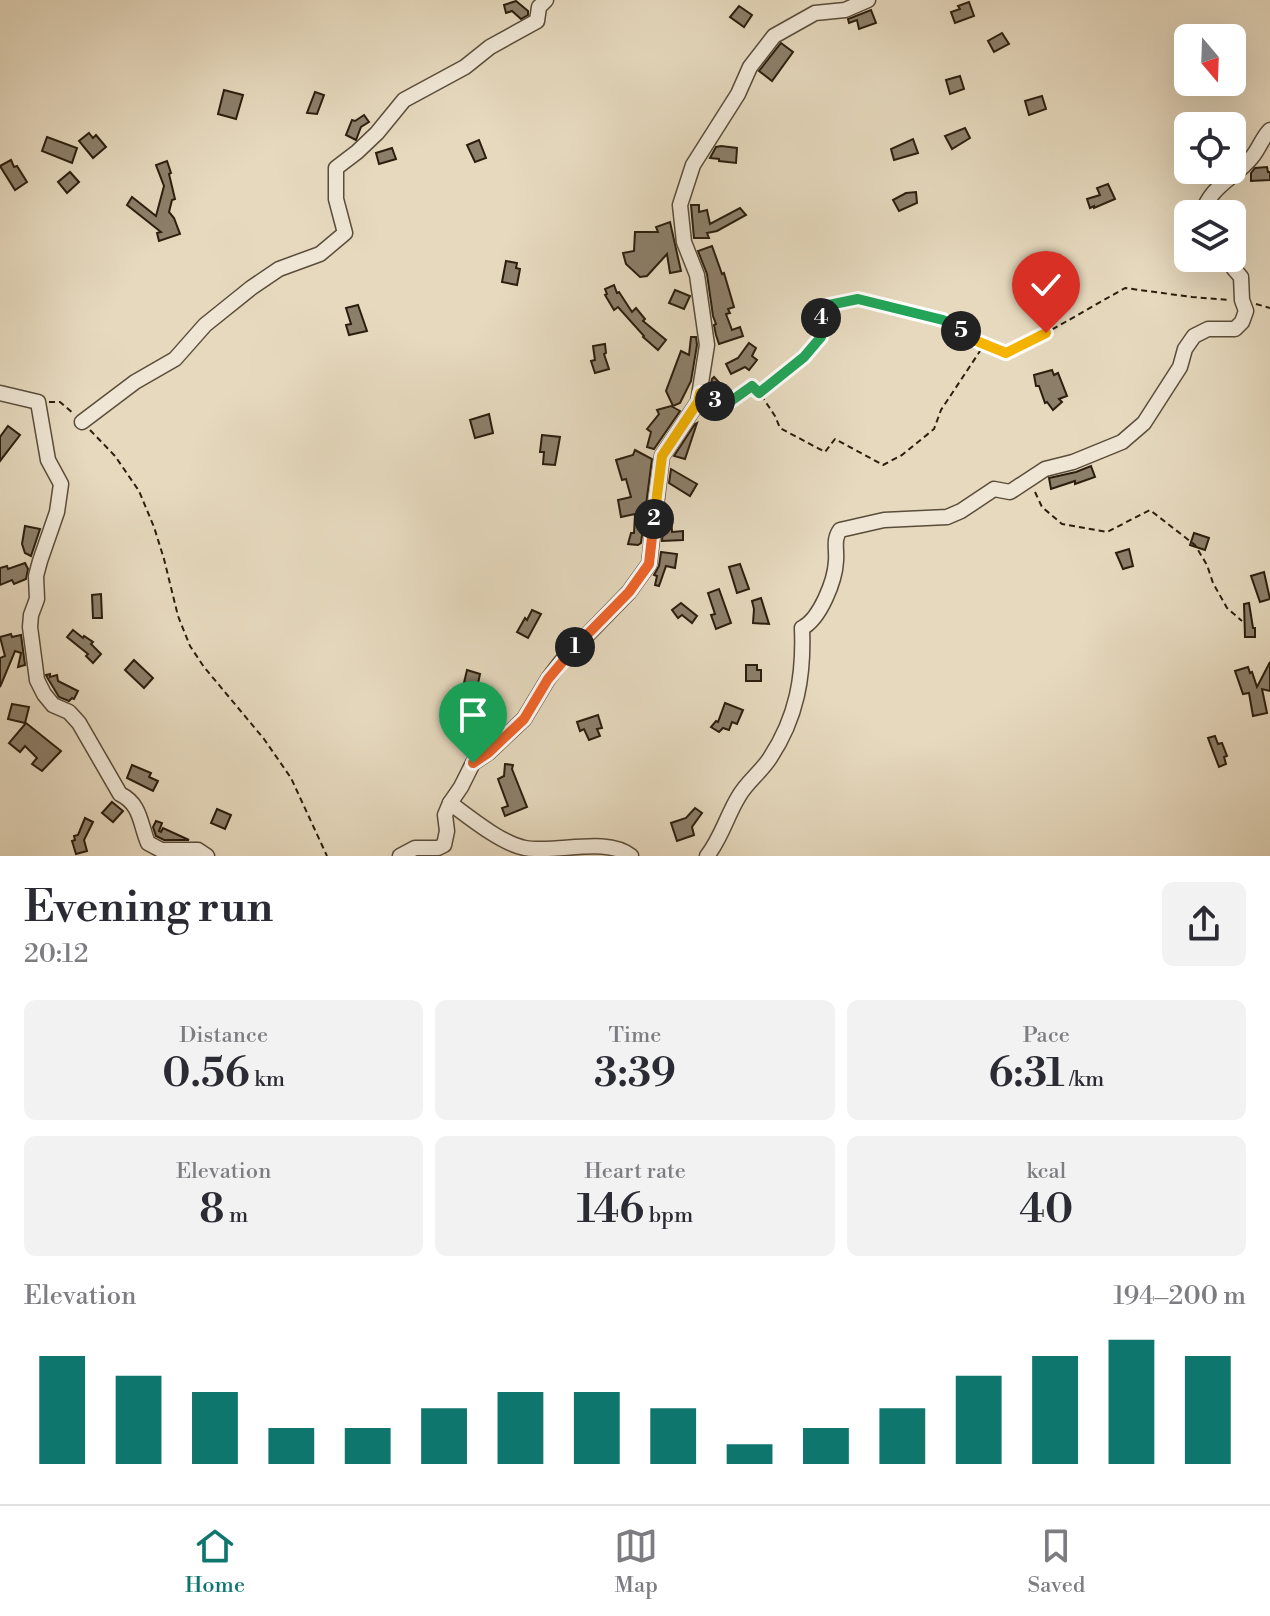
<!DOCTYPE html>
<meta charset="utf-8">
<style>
:root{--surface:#fff;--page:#f2f2f3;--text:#2b2b33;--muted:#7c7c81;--line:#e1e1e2;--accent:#0f766e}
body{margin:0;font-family:"Libre Bodoni",serif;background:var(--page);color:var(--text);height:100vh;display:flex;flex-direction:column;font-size:30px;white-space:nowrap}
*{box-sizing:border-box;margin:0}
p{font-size:26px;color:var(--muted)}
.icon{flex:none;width:44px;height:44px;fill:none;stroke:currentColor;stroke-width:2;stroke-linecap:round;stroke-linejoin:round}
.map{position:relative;height:856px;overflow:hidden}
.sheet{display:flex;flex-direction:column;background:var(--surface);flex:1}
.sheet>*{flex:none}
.needle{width:52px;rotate:161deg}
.buttons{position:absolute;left:1174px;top:24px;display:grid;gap:16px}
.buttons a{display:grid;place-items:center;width:72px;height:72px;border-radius:12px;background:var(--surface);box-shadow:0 8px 32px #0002;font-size:40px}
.pin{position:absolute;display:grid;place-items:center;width:68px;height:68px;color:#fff;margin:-82px -34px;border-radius:50% 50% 50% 0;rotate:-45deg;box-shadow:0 0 8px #0007}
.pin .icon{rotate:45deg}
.km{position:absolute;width:40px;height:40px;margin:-20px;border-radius:50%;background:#222;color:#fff;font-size:22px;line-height:40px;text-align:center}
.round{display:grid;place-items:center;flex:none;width:84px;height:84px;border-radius:12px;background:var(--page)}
.overview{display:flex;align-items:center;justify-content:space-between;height:136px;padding:0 24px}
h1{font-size:44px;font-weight:600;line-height:60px}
.figures{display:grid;grid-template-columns:repeat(3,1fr);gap:12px;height:136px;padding:8px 24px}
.figures div{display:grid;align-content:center;border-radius:12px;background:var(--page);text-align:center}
.figures b{font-size:40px;font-weight:600}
.figures small{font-size:22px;font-weight:400}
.figures p{font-size:22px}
.chart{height:224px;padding:16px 24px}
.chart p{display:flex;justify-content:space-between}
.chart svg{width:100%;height:144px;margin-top:8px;stroke:var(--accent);stroke-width:6}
.menu{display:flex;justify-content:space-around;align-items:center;height:112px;border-top:2px solid var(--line);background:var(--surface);font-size:22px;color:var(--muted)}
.menu a{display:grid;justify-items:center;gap:4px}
.menu .active{color:var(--accent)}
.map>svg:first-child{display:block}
.building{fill:#8c7f6a;stroke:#2b1e0e;stroke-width:2}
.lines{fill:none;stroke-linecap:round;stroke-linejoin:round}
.minor-casing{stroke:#5a4d3a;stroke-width:17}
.path{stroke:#2b1e0e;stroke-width:2;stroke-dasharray:6 4;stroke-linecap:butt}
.minor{stroke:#efe6d5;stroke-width:14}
.split-1-casing{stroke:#fff;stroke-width:16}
.split-2-casing{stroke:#fff;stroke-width:16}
.split-3-casing{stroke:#fff;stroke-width:16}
.split-4-casing{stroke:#fff;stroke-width:16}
.split-5-casing{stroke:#fff;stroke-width:16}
.split-6-casing{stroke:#fff;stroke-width:16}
.split-1{stroke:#f0652b;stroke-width:10}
.split-2{stroke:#f0652b;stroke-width:10}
.split-3{stroke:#f5b400;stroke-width:10}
.split-4{stroke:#22a559;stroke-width:10}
.split-5{stroke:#22a559;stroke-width:10}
.split-6{stroke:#f5b400;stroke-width:10}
</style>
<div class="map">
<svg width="1270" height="856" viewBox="0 0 1270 856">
<rect width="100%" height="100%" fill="#e6d9be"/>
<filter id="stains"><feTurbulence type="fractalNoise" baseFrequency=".0025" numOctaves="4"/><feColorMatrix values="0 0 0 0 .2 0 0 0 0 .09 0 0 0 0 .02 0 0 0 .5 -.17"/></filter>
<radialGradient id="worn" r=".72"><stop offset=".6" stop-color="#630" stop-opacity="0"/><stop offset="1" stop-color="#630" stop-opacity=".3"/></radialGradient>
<!-- building -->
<g class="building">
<polygon points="516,1 528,11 528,15 521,19 512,11 506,13 504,5"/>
<polygon points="969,2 974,16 955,23 951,12 960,9 958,6"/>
<polygon points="739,6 752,15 744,27 730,17"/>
<polygon points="871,10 876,23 859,29 857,20 849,23 848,19"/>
<polygon points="1002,33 1009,44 994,52 988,41"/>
<polygon points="781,43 793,52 772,81 759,71"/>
<polygon points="960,76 964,89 950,94 946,80"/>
<polygon points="224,90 243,95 236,119 218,114"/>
<polygon points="315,92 324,95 317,114 307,113"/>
<polygon points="1042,96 1046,109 1029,115 1025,101"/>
<polygon points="364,115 369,122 361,127 356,140 346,135 352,120 355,121"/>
<polygon points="965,128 970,138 952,149 945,136"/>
<polygon points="89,133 93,138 96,135 106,147 93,158 79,141"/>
<polygon points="47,137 77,148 72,163 42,151"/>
<polygon points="913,139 918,153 894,160 891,149"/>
<polygon points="479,140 486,158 475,162 467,145"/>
<polygon points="721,146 737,148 736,163 719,161 719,159 710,158 716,147"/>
<polygon points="392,148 396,159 379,164 376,153"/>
<polygon points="11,160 14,167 17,166 27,182 15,190 0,166"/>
<polygon points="167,161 171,173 169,174 175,199 172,200 169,212 174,218 180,234 159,241 157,233 161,232 127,205 132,197 156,216 164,186 156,165"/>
<polygon points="1267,167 1268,172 1270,172 1270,180 1251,181 1251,173 1255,168"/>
<polygon points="70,172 79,182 67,193 58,182"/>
<polygon points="1108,184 1115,199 1094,208 1094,206 1090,208 1087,199 1100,195 1097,188"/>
<polygon points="916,192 917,203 899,211 893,200 906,193"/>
<polygon points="691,205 699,205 699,212 707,210 710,224 740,208 746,215 717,231 707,233 709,238 694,238"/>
<polygon points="670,222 681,271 670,273 667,254 647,276 640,277 626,264 623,253 634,251 635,232 658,232 656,227"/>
<polygon points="712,246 722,274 724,273 734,307 728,309 730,313 726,314 732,330 740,327 743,336 719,344 716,335 714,325 716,324 713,316 707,274 698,251"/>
<polygon points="506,261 517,263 516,268 520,269 517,285 502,282"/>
<polygon points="614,285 617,293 619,292 632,312 636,308 645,319 643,321 666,340 658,350 643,337 644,336 618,307 614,310 605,295 607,294 605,289"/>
<polygon points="675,290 690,296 684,309 669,303"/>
<polygon points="358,305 367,331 349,335 346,325 351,324 346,308"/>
<polygon points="691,337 696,337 697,345 691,381 680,403 673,406 666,391 681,351 689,355"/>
<polygon points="749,343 756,348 752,356 757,360 749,370 745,367 731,374 726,364 738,358"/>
<polygon points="605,344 606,353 604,354 609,369 595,373 591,361 595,360 593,346"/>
<polygon points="1052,370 1054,375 1058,373 1067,396 1059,399 1062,402 1053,410 1047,402 1045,403 1039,386 1036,386 1034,375"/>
<polygon points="714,377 725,389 708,403 712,379"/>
<polygon points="671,406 680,411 654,449 647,447 651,432 647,429 659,414 657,410"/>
<polygon points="489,414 493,433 475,438 470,420"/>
<polygon points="697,423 685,459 674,456 695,424"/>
<polygon points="8,426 20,435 0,461 0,437"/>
<polygon points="542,435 560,437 555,465 543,464 544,452 540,452"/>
<polygon points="635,450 652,459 641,543 638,545 628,544 631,533 634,533 635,514 621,517 618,500 631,497 626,479 622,480 616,460 633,455"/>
<polygon points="1091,466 1095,477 1075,484 1075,481 1051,489 1049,478 1076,472"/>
<polygon points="671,469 697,484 690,496 669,483"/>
<polygon points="665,511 671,511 672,532 683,531 683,540 662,541"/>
<polygon points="25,526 40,529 31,556 25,553 22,544"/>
<polygon points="1194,533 1209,538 1205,550 1190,545"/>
<polygon points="1129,549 1133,566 1123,569 1116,553"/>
<polygon points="661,552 677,554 675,568 666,566 659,586 655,585 657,576 654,575 659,566"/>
<polygon points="25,563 28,569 26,579 14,584 12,580 0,585 0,568 7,566 8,569"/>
<polygon points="740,564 749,589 737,593 729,567"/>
<polygon points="1264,572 1270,599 1260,602 1251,576"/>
<polygon points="719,589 731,623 716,629 711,615 715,614 708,593"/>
<polygon points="101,594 102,618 93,618 92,595"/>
<polygon points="761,598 769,624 753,623 754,609 752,601"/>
<polygon points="681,603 697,616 692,623 682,615 678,618 672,610"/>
<polygon points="1249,603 1253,628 1255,628 1255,637 1245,637 1244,604"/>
<polygon points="532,610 541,614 528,638 517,632 525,618 527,620"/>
<polygon points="73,630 83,638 84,636 93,642 91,644 101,654 93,663 86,656 88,654 67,637"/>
<polygon points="11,634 12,637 21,635 25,665 18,667 21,653 15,651 0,687 0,658 5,656 0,637"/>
<polygon points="134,660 153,678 144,688 125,670"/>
<polygon points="1270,662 1270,691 1262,689 1267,713 1253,716 1249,693 1243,694 1235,671 1248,667 1250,673 1252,672 1257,687"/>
<polygon points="746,665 757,665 757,670 761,670 761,681 746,681"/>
<polygon points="467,670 480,674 474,703 460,700"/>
<polygon points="50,674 50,677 57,675 58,681 78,691 74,699 72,698 69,701 59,697 47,677 46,675"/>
<polygon points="725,703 743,710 737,724 732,722 729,730 723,728 719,732 711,727 716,721 718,722"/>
<polygon points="12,704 29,707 25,723 8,719"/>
<polygon points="598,715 602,728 597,729 600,736 589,740 584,729 580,731 577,722"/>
<polygon points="26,723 61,751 42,771 32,764 37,758 25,746 20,752 9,743"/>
<polygon points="1215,736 1218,744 1222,743 1227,756 1224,757 1226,764 1219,767 1208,738"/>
<polygon points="505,764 513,765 512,769 527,807 505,816 502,808 508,806 498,779 504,776"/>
<polygon points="132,765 151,773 149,777 158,781 153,791 127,778"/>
<polygon points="112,802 123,811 113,822 102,813"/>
<polygon points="695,808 702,813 692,827 694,835 677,841 671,823 686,818"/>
<polygon points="217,809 231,815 225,829 211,823"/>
<polygon points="85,818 93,822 84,840 87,851 76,854 72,841 75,840 74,836 78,835"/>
<polygon points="156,821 162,823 159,831 161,832 163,828 189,840 164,840 156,836 153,827"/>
</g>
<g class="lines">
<defs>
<g id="minor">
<path d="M 1202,214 C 1211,185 1234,179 1252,157 C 1259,149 1262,138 1270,130"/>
<path d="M 0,393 L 38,402 L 48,460 L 61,484 L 57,512 L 40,561 L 36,576 L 37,599 L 31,615 L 30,627 L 37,680 L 44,694 L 53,705 L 69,712 L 79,723 L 120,794 C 141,804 140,824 148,843 L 161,850 L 198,850 L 207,856"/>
<polyline points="82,422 135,382 175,359 205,325 251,288 279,269 320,254 345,233 336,199 336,168 357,152 377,133 404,100 465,67 490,47 537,21 539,7 546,0"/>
<path d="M 450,803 C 469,817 502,844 525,848 C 556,854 606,836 631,856"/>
<polyline points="400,856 415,848 438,848 444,845 447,831 445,815 450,803 461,787 473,763 488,753 524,719 548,679 561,662 629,592 649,564 662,456 698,402 707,345 697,275 684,242 680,205 693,165 738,94 750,67 774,36 815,13 845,10 868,0"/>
<path d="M 707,856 C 722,837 727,815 739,796 C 747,782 761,772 770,758 C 797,717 804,676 802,628 C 820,619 835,581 836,561 C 837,549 833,540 840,530 L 884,520 L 947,517 L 961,511 L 994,489 L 1010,492 L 1045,469 L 1073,462 L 1122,442 L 1144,423 L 1180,367 L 1185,349 L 1194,336 L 1208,329 L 1235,329 L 1242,322 L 1246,311 L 1242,300 L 1241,277 L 1234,269 L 1232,258 L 1234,236 L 1232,234"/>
</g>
</defs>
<!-- minor casing -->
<use href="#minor" class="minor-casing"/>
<!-- path -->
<g class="path">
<polyline points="1256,304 1270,308"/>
<polyline points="761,395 775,416 780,428 825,452 835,439 883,465 902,455 934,429 941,410 984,345"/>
<polyline points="711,399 724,406 752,386 759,393 804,357 821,337 821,315 824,306 858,299 943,320 979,342 1006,353 1046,333 1125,288 1192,297 1230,300"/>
<polyline points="49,402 60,402 74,414"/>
<polyline points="90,430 115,456 139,491 154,527 164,559 178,616 190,646 204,667 264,739 291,778 327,856"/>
<polyline points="1035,492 1042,507 1062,524 1107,532 1150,510 1195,545 1207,565 1213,583 1227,608 1242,621"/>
</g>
<!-- minor -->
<use href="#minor" class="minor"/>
</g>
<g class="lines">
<defs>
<polyline id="split-1" points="473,763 488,753 524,719 548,679 575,647"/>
<polyline id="split-2" points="575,647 629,592 649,564 654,519"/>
<polyline id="split-3" points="654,519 662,456 698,402 700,393 715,401"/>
<polyline id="split-4" points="715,401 724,406 752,386 759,393 804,357 821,337 821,318"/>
<polyline id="split-5" points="821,318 824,306 858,299 943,320 961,331"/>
<polyline id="split-6" points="961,331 979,342 1006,353 1046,333"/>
</defs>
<!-- split-1 casing -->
<use href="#split-1" class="split-1-casing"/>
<!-- split-2 casing -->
<use href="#split-2" class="split-2-casing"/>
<!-- split-3 casing -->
<use href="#split-3" class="split-3-casing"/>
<!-- split-4 casing -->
<use href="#split-4" class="split-4-casing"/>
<!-- split-5 casing -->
<use href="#split-5" class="split-5-casing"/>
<!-- split-6 casing -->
<use href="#split-6" class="split-6-casing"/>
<!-- split-1 -->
<use href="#split-1" class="split-1"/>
<!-- split-2 -->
<use href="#split-2" class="split-2"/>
<!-- split-3 -->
<use href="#split-3" class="split-3"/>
<!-- split-4 -->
<use href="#split-4" class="split-4"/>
<!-- split-5 -->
<use href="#split-5" class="split-5"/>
<!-- split-6 -->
<use href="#split-6" class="split-6"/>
</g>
<rect width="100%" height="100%" filter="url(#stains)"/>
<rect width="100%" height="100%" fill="url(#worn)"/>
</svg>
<div class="buttons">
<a><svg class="needle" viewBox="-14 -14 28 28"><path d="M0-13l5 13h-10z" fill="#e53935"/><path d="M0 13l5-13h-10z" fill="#7c7c81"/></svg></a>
<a><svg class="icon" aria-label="locate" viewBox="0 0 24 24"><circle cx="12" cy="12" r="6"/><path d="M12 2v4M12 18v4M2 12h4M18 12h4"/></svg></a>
<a><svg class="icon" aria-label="layers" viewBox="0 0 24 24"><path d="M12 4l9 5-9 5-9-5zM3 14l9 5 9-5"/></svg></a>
</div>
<div class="pin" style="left:473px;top:763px;background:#1e9e55"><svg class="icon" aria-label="arrive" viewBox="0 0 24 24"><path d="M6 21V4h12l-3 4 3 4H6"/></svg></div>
<div class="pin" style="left:1046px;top:333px;background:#d93025"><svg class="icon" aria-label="check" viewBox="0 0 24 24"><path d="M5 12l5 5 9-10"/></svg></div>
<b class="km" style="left:575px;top:647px">1</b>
<b class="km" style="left:654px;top:519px">2</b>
<b class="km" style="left:715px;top:401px">3</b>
<b class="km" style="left:821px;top:318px">4</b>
<b class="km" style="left:961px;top:331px">5</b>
</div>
<section class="sheet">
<div class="overview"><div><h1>Evening run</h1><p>20:12</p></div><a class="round"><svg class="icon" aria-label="share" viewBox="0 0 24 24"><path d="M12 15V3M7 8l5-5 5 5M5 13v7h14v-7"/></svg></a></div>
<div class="figures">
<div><p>Distance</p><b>0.56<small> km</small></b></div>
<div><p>Time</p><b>3:39</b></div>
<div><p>Pace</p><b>6:31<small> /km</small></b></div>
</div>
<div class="figures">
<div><p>Elevation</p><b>8<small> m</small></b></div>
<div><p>Heart rate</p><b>146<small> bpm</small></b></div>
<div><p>kcal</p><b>40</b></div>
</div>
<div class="chart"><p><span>Elevation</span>194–200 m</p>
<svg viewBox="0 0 160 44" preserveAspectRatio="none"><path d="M5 44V11M15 44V17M25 44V22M35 44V33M45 44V33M55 44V27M65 44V22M75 44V22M85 44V27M95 44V38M105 44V33M115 44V27M125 44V17M135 44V11M145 44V6M155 44V11"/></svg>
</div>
</section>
<nav class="menu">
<a class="active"><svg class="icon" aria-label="home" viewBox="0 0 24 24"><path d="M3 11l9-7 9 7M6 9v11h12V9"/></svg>Home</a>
<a><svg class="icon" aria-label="map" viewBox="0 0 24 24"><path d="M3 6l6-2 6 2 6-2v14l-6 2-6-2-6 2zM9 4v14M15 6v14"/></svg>Map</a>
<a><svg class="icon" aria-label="saved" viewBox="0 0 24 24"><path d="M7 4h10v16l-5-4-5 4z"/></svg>Saved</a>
</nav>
